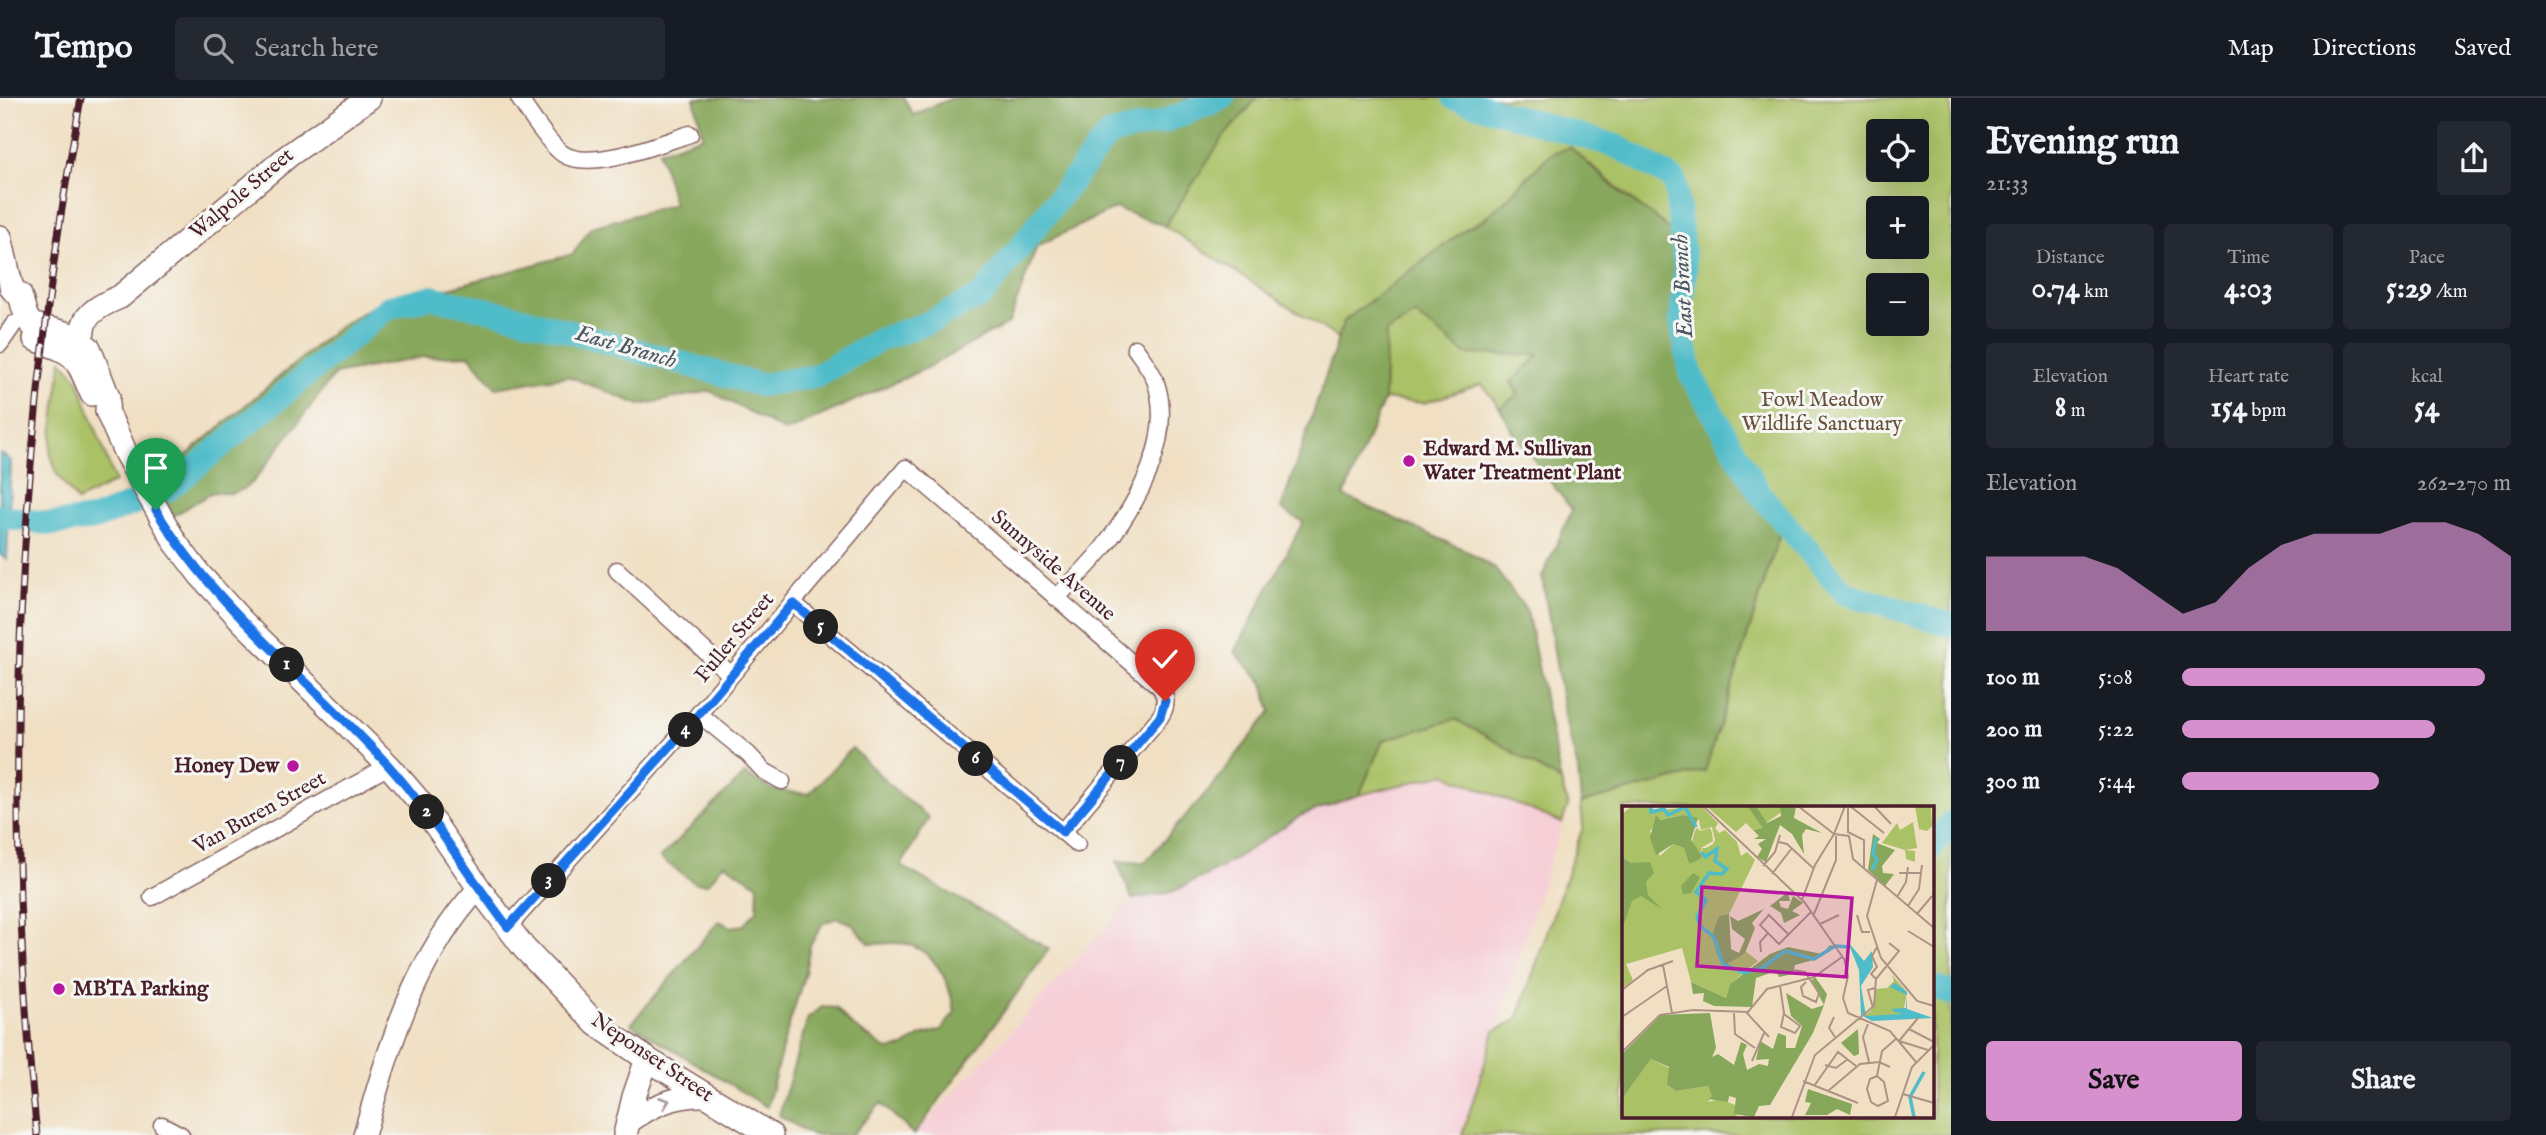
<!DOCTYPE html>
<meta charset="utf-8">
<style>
:root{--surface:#171b24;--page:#242831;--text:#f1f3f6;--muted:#9ea1a6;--line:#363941;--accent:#d690ce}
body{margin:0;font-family:"IM FELL English",serif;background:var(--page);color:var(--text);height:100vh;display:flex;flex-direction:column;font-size:26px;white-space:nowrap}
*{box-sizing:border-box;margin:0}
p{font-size:23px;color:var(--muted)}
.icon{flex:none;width:38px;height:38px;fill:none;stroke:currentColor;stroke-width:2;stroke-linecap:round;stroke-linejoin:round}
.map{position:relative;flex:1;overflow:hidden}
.drawer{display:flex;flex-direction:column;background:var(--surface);width:595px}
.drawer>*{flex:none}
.tools{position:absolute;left:1866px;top:21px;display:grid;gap:14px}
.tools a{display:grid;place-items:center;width:63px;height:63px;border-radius:7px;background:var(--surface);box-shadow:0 7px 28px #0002;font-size:35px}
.pin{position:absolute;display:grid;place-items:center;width:60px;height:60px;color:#fff;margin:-72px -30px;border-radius:50% 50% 50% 0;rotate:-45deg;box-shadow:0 0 7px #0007}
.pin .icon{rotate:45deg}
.km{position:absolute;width:35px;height:35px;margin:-18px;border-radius:50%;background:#222;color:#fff;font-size:19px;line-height:35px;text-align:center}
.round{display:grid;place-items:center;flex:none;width:74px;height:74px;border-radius:7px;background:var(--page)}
.overview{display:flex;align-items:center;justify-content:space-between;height:119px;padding:0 35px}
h1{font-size:38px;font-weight:700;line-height:52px}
.metrics{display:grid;grid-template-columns:repeat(3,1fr);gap:10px;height:119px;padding:7px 35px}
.metrics div{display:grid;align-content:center;border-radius:7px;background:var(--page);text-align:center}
.metrics b{font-size:30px;font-weight:700}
.metrics small{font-size:19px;font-weight:400}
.metrics p{font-size:19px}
.chart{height:196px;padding:14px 35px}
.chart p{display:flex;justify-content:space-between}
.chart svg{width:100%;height:126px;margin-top:7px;fill:var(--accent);opacity:.7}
.cta{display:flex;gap:14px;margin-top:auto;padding:14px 35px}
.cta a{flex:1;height:80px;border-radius:7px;background:var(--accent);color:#111;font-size:28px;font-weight:700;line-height:80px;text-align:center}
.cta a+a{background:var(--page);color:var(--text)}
ul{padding:0 35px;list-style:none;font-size:23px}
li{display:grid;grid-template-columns:112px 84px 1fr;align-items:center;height:52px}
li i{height:18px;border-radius:9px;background:var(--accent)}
header{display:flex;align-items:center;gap:42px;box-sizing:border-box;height:98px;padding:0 35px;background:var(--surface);border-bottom:2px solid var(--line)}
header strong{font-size:33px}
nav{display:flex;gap:38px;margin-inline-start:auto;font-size:24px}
.search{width:490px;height:63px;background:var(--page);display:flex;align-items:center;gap:18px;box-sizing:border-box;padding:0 24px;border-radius:7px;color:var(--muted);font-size:26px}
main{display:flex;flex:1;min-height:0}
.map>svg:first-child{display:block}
.built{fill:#f6cfd7}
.green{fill:#aac166;stroke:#7a7048;stroke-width:2;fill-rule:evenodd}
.forest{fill:#87a75b;stroke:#686343;stroke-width:2}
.water{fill:#4fbcc9;stroke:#4c6e7a;stroke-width:2}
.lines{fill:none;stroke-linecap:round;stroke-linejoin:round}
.river{stroke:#4fbcc9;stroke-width:24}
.minor-casing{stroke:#846260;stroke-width:19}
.tertiary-casing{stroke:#846260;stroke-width:24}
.secondary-casing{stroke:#846260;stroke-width:26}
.minor{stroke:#fff;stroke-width:16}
.tertiary{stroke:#fff;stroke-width:21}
.secondary{stroke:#fff;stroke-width:23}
.rail-casing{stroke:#4a1f2b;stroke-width:7}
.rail{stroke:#f6f6f2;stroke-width:4.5;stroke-dasharray:13;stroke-linecap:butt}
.oneway{stroke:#ae9aa0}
.route-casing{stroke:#fff;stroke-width:14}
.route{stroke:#1a73e8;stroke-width:9}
.poi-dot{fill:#b5179e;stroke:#f6f6f2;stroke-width:2.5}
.labels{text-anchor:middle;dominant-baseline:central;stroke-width:6;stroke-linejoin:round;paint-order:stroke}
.street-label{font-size:21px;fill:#4a1f2b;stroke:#f6f6f2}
.park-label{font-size:21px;fill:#67503d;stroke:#f6f6f2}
.poi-label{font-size:21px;font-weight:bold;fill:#4a1f2b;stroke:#f6f6f2;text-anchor:start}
.water-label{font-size:23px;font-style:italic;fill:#4c5662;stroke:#f6f6f2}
.inset-river{fill:none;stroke:#4fbcc9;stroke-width:3.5}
.inset-road{fill:none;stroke:#ae9286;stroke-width:2}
.view{fill:#b5179e;fill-opacity:0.15;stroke:#b5179e;stroke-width:3.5}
.inset-edge{fill:none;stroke:#4a1f2b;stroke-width:3.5}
</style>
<header>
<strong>Tempo</strong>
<div class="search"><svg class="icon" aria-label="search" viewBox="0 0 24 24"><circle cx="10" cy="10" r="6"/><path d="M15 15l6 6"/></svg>Search here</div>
<nav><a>Map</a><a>Directions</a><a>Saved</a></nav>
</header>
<main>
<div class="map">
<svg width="1951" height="1037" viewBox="0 0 1951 1037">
<rect width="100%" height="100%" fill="#f6f6f2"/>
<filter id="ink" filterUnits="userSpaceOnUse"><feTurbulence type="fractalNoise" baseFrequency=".0143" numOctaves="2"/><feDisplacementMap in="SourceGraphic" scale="14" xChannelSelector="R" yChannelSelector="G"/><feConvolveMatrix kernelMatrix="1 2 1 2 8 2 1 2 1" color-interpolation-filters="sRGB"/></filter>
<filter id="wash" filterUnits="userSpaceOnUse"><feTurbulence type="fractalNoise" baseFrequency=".00686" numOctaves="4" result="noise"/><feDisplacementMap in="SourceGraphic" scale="28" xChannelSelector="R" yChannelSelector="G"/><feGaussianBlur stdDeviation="1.57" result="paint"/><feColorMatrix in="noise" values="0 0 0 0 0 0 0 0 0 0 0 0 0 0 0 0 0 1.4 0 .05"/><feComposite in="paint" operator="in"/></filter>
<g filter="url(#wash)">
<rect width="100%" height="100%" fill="#f0dfc2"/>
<!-- built -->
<polygon class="built" points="1445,676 1562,725 1462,1037 915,1037 1132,801 1172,794 1219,771 1302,717 1359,697"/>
<!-- green -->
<g class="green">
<path d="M 1257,0 L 1951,0 L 1951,1037 L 1462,1037 L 1495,933 L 1517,922 L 1583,729 L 1581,705 L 1705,673 L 1782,428 L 1745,386 L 1723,349 L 1717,317 L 1684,270 L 1672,235 L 1678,195 L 1681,145 C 1653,116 1619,94 1590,66 L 1528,77 L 1507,101 L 1483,122 L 1467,130 L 1344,223 L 1338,240 L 1165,128 L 1224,38 ZM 1878,33 L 1916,33 L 1916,72 L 1878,72 ZM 1878,110 L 1916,110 L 1916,149 L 1878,149 ZM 1878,187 L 1916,187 L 1916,226 L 1878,226 ZM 1624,710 L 1932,710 L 1932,1018 L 1624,1018 Z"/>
<polygon points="1417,216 1466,256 1541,256 1511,284 1518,296 1500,310 1482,286 1424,305 1384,301 1386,234"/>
<polygon points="62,262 78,281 115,384 77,403 57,376 50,354"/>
<polygon points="1455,621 1499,645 1561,684 1568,708 1562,725 1445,676 1359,697 1383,642"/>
</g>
<!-- forest -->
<g class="forest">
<path d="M 694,0 L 904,0 L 913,17 L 952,0 L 1257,0 L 1224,38 L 1165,128 L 1115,110 L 1037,148 L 1009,225 L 928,269 L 786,334 L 710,293 L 640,307 L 568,278 L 496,290 L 469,257 L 423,259 L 335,276 L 253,384 C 239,396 230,397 213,394 L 173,418 L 155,384 L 336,231 L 388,199 L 449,190 L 573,156 L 591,129 L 674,106 L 659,53 L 703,38 Z"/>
<polygon points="1570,49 1617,92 1661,124 1681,145 1678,195 1672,235 1684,269 1717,317 1723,349 1745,386 1782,427 1705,673 1581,705 1578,672 1565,621 1542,479 1572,412 1515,337 1500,310 1518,296 1511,284 1540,257 1466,256 1416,217 1386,234 1384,301 1344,398 1467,453 1495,471 1527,513 1561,684 1499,645 1455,621 1383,642 1359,697 1302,717 1219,771 1172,794 1132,801 1117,763 1144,765 1213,687 1271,613 1263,585 1235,554 1303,424 1281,411 1344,223 1467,130 1483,122 1507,101 1550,56"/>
<path d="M 852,650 L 895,692 L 929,720 L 901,768 L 1049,851 L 914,1037 L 881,1005 L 852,1037 L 811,1037 L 779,1017 L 808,920 L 822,909 L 836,910 L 851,927 L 888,952 L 903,949 L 921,938 L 941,932 L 955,914 C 950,887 939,857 910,847 C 898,843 882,846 870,846 L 852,826 L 837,820 L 823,825 L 810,847 L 805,875 L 784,943 L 767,1009 L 631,926 L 719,823 L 731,829 L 744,827 L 757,812 L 758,787 L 724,765 L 708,786 L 695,785 L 660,760 L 745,676 L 773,692 L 809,696 Z"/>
</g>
<!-- water -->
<polygon class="water" points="0,355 11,363 7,461 0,457"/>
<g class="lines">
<!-- river -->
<g class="river">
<polyline points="1454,0 1616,48 1675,82 1685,170 1681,224 1691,277 1760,396 1845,495 1951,527"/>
<polyline points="0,418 51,426 94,421 169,391 389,209 431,199 511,217 760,287 816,278 879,242 927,225 982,198 1108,37 1163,24 1223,0"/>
<polyline points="1932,750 1951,725"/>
<polyline points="1932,889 1951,895"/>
</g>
</g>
</g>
<g filter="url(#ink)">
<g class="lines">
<defs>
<g id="minor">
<path d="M 519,0 C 527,13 551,48 563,56 C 590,74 661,45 690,36"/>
<polyline points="0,246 14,226"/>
<polyline points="617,472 731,577"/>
<path d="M 1056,500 C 1072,484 1089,468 1103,450 C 1137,406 1176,340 1155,282 C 1151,271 1142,260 1135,250"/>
<polyline points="793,505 1077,746"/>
<polyline points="699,616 748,656 764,673 782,683"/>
<polyline points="152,799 389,668"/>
<path d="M 508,829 L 685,632 L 906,370 C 992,442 1075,517 1160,589 C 1167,599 1167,609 1160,619 L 1063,734"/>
<polyline points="162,1027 181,1037"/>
</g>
<g id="tertiary">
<path d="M 628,1025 C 653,1007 675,997 707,998"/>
<path d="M 364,1037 C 389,949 415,858 479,790"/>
</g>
<g id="secondary">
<polyline points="0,139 12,191 20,197 26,218 31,226 69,236 89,250 108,299 107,313 126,356 175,444 200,477 242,523 389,668 419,703 483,796 524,850 596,926 647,961 771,1037"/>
<path d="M 83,233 C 83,215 105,205 120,199 L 288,58 L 369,0"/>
<path d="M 35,241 C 77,257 74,254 92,296"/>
<polyline points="625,1037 634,999 647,961"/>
</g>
</defs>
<!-- minor casing -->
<use href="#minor" class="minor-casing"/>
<!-- tertiary casing -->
<use href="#tertiary" class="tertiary-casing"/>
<!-- secondary casing -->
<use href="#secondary" class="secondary-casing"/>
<!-- minor -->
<use href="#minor" class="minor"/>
<!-- tertiary -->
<use href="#tertiary" class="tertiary"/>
<!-- secondary -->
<use href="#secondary" class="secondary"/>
<defs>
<path id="rail" d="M 37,1037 C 0,690 17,343 81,0"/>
</defs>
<!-- rail casing -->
<use href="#rail" class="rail-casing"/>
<!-- rail -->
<use href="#rail" class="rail"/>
</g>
<!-- one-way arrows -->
<defs><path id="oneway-chevron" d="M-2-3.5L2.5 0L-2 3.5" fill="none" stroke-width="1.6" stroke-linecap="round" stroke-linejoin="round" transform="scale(1.75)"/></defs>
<use class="oneway" href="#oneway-chevron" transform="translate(665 1004) rotate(-20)"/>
</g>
<g class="lines" filter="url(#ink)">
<defs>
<path id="route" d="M 156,412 C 216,512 310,581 388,667 C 433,717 467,776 508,829 L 685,632 L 793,505 L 1063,734 L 1160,619 L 1165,603"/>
</defs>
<!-- route casing -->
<use href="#route" class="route-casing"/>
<!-- route -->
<use href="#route" class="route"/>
</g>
<!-- markers -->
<g class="poi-dot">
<circle cx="1409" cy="363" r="7"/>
<circle cx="293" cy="668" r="7"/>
<circle cx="59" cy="891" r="7"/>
</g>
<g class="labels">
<!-- street labels -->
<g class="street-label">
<text transform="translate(242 96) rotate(-40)">Walpole Street</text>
<text transform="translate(1053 468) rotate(41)">Sunnyside Avenue</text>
<text transform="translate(735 540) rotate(-50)">Fuller Street</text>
<text transform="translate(260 715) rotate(-29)">Van Buren Street</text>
<text transform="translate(652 960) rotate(34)">Neponset Street</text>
</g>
<!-- park labels -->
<g class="park-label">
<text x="1822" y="302">Fowl Meadow<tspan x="1822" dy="24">Wildlife Sanctuary</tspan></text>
</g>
<!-- poi labels -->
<g class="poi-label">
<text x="1423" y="351">Edward M. Sullivan<tspan x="1423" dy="24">Water Treatment Plant</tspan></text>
<text x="279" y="668" text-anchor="end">Honey Dew</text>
<text x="73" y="891">MBTA Parking</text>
</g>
<!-- water labels -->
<g class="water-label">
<text transform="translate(1683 188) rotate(-93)">East Branch</text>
<text transform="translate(626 249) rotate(16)">East Branch</text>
</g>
</g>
<!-- overview -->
<g transform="translate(1622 708)">
<rect width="312" height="312" fill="#f0dfc2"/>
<path d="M 10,0 L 27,0 L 29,5 L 79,0 L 96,17 L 93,22 L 97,27 L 103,24 L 115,36 L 119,50 L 125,46 L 133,54 L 107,108 L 97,110 L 93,132 L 96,151 L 106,158 L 123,145 L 136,155 L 108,178 L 104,192 L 69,176 L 60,142 L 4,158 L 11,174 L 0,183 L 0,85 L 9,57 L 0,51 L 0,8 ZM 61,9 L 77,14 L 79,24 L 90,21 L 93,34 L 91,38 L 84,42 L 80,42 L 83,51 L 79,42 L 91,35 L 90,27 L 88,22 L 79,25 L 74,22 L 69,39 L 78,46 L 67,58 L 62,42 L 51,38 L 38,50 L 28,25 L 37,14 ZM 84,0 L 125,0 L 142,22 L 131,24 L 124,17 L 114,26 ZM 134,0 L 158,0 L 161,5 L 144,17 ZM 293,0 L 309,0 L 310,20 L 305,25 L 297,23 ZM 291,16 L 295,42 L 283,44 L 293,45 L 293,56 L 284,53 L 283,44 L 260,37 L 275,17 L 278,24 ZM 270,169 L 285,186 L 281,208 L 247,212 L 243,209 L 249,205 L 254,183 L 265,182 L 272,175 ZM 29,253 L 49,263 L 45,279 L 54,285 L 86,280 L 91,290 L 86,296 L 98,293 L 113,299 L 115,311 L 0,311 L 0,293 Z" fill="#aac166" fill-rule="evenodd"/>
<path d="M 125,0 L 134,0 L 145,17 L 159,10 L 158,0 L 174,0 L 172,12 L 200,27 L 184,23 L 180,29 L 182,48 L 170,28 L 158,19 L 144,56 L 135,51 L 140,43 L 136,38 L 144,33 L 132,33 L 137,30 L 131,24 L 141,22 ZM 34,9 L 38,14 L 61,9 L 76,12 L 69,34 L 80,50 L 78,53 L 67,58 L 62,42 L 51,38 L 34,49 L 28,32 ZM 251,28 L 258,33 L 255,37 L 273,44 L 260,60 L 261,67 L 272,68 L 263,80 L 246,64 ZM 0,51 L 9,57 L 28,56 L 32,67 L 24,76 L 26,89 L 40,103 L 19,90 L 10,95 L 0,124 ZM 71,67 L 78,71 L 69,87 L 61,88 L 59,80 ZM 166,86 L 168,95 L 157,95 L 159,101 L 166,103 L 171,90 L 181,97 L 170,105 L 178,109 L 162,117 L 159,107 L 148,100 ZM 142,103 L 130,117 L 133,122 L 123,147 L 104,159 L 96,151 L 90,129 L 97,110 L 107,108 L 109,143 L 117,147 L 123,133 L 110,123 L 108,110 L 116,115 ZM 208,139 L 214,141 L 195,153 L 173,159 L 171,168 L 157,171 L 154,165 L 134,172 L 130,201 L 92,200 L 81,195 L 82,187 L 71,188 L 69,176 L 104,192 L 108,178 L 148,148 L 166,141 L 200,148 ZM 193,171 L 205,188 L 202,199 L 191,227 L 148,299 L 137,300 L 132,311 L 112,308 L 114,292 L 107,290 L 106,296 L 87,293 L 90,290 L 86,280 L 54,285 L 45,279 L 47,261 L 29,253 L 0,293 L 0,248 L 39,209 L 88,207 L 94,242 L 90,251 L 96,248 L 112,259 L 119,236 L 125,239 L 121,248 L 125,264 L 137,258 L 146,260 L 147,253 L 134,254 L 138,235 L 151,243 L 156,227 L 164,230 L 164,242 L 173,242 L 180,220 L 169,210 L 164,187 L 190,203 L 202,199 L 189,175 ZM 236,223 L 237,248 L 232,250 L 219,237 ZM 186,283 L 230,298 L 228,309 L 215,303 L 205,309 L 183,309 L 189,297 L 183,296 Z" fill="#87a75b"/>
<path d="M 226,136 L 242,155 L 250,145 L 251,161 L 239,180 L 244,210 L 281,208 L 273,206 L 269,203 L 284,202 L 285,189 L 268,181 L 273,177 L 285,186 L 285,203 L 311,212 L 250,215 L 239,209 L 237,164 Z" fill="#4fbcc9"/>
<path class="inset-river" d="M 29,0 L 29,6 L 42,3 L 46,9 L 63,1 L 74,21M 80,46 L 83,51 L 95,43 L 93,55 L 105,63 L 100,68 L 87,67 L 74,86 L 84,94 L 75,111 L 78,120 L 92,131 L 101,158 L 122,167 L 140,162 L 163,145 L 192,153 L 213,140 L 228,141M 250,64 L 255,54 L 251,48 L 254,32M 292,311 L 288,291 L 302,266"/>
<path class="inset-road" d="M 81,0 L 183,97 L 224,156M 176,0 L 212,28 L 223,0M 228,0 L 262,27M 252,0 L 269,18M 226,2 L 226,27M 226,26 L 242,34 L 242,63M 157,36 L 165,38 L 191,62M 141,60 L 153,46 L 158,29M 277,67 L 299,67M 150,68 L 170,42M 255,74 L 245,110 L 259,152 L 295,195 L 312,200M 275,91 L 284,76 L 286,61M 180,94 L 193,59 L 212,28 L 227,30 L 231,53 L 312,122M 286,100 L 297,83 L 300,59M 146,108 L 166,128M 192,108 L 214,54 L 214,30M 295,108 L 310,90M 147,109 L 138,119 L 157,138 L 190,105M 235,109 L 240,126 L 248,126M 198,118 L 217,109M 286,125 L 312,141M 139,146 L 138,136 L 146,127M 222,152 L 226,170 L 221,192 L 226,207 L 268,225 L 294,256M 41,159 L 50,207M 171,164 L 183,166 L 197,187 L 194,196 L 181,190 L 179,181 L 184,176M 254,173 L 249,168 L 255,161 L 250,150 L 255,141M 158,180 L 162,207 L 159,221 L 173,227 L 178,220 L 162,208M 0,184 L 26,164 L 51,155M 251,202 L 246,184 L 253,182M 124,206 L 147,231M 112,207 L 113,228 L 133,242M 0,211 L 45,180M 212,211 L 207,222 L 213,231M 246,218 L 241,231 L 247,256M 287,223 L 312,236M 277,235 L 296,212M 277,235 L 306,244M 0,246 L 38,209 L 71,204 L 126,206 L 145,183 L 192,171 L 220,151M 130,255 L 142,227M 203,259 L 214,262 L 226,253M 255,270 L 262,276 L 266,295 L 256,300 L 249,296 L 245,283 L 248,273 ZM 255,270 L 260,245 L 275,232M 181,275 L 236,297M 192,280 L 216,246 L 234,260M 206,285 L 238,258 L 257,256 L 268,261M 281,288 L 312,297M 170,311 L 193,249 L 252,200 L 254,173 L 277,145 L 267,137M 273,311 L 290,261 L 312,239"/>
<path class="view" d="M 80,81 L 230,92 L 224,171 L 75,160 Z"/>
<rect width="312" height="312" class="inset-edge"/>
</g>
</svg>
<div class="tools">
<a><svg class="icon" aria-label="locate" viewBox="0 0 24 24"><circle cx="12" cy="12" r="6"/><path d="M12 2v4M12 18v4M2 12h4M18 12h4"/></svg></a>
<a>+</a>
<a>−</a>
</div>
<div class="pin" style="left:156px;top:412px;background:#1e9e55"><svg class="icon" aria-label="arrive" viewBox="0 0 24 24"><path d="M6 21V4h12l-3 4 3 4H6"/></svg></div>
<div class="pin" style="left:1165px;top:603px;background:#d93025"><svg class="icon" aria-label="check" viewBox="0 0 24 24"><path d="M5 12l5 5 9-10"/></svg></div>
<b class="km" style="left:287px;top:567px">1</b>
<b class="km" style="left:427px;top:714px">2</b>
<b class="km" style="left:549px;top:783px">3</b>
<b class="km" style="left:686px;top:632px">4</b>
<b class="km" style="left:821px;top:529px">5</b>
<b class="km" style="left:976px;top:661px">6</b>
<b class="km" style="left:1121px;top:665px">7</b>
</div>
<section class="drawer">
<div class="overview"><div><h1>Evening run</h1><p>21:33</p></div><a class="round"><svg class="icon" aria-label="share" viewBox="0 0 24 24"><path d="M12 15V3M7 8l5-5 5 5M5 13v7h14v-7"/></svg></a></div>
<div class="metrics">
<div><p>Distance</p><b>0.74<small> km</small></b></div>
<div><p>Time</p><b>4:03</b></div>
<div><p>Pace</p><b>5:29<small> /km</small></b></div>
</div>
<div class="metrics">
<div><p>Elevation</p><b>8<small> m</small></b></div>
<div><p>Heart rate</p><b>154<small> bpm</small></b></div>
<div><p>kcal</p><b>54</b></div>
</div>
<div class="chart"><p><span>Elevation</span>262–270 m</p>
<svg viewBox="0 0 160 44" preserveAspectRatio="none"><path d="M0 44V18L10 18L20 18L30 18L40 22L50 30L60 38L70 34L80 22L90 14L100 10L110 10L120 10L130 6L140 6L150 10L160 18V44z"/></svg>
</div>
<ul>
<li><b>100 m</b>5:08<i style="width:92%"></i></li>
<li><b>200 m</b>5:22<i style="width:77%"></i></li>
<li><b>300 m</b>5:44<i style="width:60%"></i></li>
</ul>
<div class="cta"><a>Save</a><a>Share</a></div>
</section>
</main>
